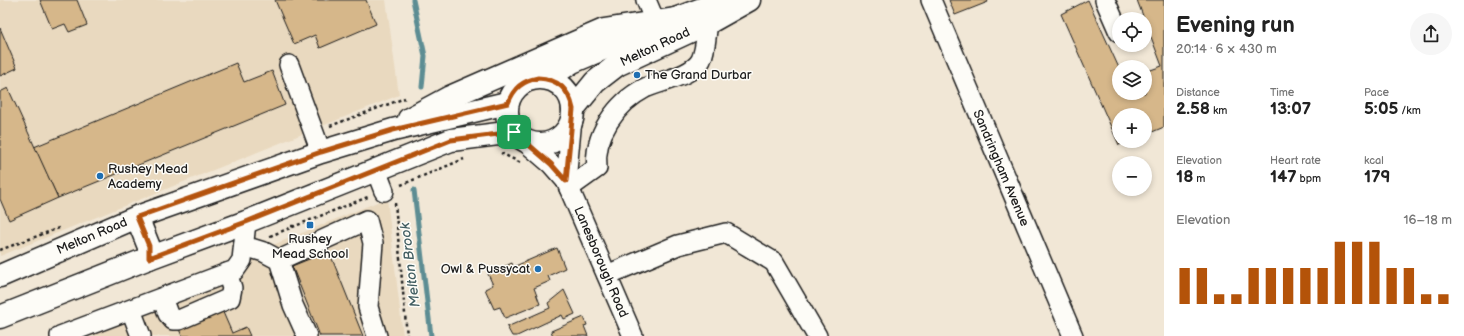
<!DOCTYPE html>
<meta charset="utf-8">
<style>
:root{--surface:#fff;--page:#f6f6f6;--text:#222;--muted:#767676;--accent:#b45309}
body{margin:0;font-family:"Balsamiq Sans",sans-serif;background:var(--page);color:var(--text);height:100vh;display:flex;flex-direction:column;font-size:15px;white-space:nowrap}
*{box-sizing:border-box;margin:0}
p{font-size:13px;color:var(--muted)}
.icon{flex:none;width:22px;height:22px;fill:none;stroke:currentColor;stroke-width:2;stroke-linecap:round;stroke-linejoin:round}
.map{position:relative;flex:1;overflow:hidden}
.side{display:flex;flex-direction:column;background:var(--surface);width:300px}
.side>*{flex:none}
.tools{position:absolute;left:1112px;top:12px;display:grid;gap:8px}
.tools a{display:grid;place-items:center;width:40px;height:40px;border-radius:50%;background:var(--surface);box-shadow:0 2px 6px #0003;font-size:20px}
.pin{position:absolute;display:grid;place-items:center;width:34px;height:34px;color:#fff;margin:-17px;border-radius:8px;box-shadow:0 2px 6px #0006}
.round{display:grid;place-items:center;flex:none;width:42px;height:42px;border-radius:21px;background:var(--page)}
.overview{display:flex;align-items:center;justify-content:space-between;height:68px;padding:0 12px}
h1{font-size:22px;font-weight:800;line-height:30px}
.stats{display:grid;grid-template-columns:repeat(3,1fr);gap:6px;height:68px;padding:4px 12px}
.stats div{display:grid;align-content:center}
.stats b{font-size:17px;font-weight:800}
.stats small{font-size:11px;font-weight:400}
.stats p{font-size:11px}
.chart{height:112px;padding:8px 12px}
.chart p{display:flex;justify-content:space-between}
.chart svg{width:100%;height:72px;margin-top:4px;stroke:var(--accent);stroke-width:6}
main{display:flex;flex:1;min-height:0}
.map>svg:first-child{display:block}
.built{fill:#e9d9bf}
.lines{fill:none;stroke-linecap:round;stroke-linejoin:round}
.stream{stroke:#5d8d93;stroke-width:5}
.building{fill:#d6b78a;stroke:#1c1c1c}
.minor-casing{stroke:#1c1c1c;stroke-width:22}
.major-casing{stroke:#1c1c1c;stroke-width:25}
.path{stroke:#1c1c1c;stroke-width:2.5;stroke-dasharray:3 3;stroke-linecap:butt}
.minor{stroke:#fdfcf7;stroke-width:19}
.major{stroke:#fdfcf7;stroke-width:22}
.route-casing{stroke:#fff;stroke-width:8}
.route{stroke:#b45309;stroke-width:5}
.poi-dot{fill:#1f6fb2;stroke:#fdfcf7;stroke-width:1.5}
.labels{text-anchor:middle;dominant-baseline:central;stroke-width:3;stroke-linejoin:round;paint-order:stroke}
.street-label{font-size:13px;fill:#1c1c1c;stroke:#fdfcf7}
.poi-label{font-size:13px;fill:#1c1c1c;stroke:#fdfcf7;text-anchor:start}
.water-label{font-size:14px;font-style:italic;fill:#425e62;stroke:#fdfcf7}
</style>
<main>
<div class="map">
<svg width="1164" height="336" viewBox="0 0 1164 336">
<rect width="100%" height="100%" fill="#f1e7d6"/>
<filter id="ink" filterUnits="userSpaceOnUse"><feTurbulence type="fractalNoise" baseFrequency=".025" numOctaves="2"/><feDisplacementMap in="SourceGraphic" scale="8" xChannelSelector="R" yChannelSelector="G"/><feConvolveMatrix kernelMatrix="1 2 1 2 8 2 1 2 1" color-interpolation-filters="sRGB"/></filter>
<g filter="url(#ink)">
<!-- built -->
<g class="built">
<polygon points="0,0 386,0 399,95 0,256"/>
<polygon points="387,198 403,336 84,336 251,254"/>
</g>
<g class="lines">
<!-- stream -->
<g class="stream">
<polyline points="413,0 425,56 422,87"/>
<polyline points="414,190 431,336"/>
</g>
</g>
<!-- building -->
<g class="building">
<polygon points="40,0 77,0 87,25 69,32 65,24 52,29"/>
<polygon points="275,0 366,0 376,24 320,48 315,35 294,44"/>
<polygon points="949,0 987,0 988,2 955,15"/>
<polygon points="1088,0 1119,68 1119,93 1145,93 1145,72 1162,66 1137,0 1164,0 1164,127 1145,135 1145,115 1119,115 1119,141 1130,141 1119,145 1061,14"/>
<polygon points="0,28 17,68 0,76"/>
<polygon points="236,63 244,82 272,71 285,105 58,198 34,147"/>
<polygon points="8,88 58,198 9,220 0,199 0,92"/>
<polygon points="557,248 565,268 548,276 550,281 534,288 540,304 505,318 500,307 494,309 485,289 493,285 488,274 512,263 513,267"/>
<polygon points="329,251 363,336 320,336 292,266"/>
<polygon points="564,290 575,314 564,319 562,315 517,336 512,336 507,327 550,308 548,303"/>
<polygon points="222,310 232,333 246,327 250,336 182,336 178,327"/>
<polygon points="584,317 587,325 584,326 588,336 553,336 551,331"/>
</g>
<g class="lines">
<defs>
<g id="minor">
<polyline points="646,0 657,26"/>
<polyline points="931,0 1073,336"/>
<polyline points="1105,0 1119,32"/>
<polyline points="289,65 321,152"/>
<polyline points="522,139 551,164 566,181 633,336"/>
<polyline points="376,170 384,191"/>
<polyline points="566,181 572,119"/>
<path d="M 569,188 L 597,168 C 593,136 616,103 645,88 C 660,81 693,76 701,60 C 706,49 706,34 708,23"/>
<polyline points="244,246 264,252 279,260 293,305 307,336"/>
<polyline points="279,260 367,220 373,243 368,307 377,336"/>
<polyline points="607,275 678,245 726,233 774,262 817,336"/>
<polyline points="162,298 168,314 173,320 179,320 230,298 232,288 227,273"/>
<polyline points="131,310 141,336"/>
<polyline points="60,336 235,270 242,260 246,222"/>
</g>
<g id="major">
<circle cx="540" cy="111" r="33"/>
<polyline points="548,78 572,62 657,26 720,2"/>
<polyline points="573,109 595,82 617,65 708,23 749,0"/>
<polyline points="409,119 450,97 604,30 675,19"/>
<polyline points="137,217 149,247 149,258"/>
<polyline points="0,276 137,217 321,152 393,130 507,103"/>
<polyline points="0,317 149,258 246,222 451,140 514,132"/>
</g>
</defs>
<!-- minor casing -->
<use href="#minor" class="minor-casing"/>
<!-- major casing -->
<use href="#major" class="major-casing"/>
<!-- path -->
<g class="path">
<polyline points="330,126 405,98"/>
<polyline points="501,153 521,163"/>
<polyline points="401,185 464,159"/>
<polyline points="395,203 407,336"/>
<polyline points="291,226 296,226"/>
<polyline points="270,236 368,197"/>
<polyline points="0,250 59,228"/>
</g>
<!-- minor -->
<use href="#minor" class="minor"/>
<!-- major -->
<use href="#major" class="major"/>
</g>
</g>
<g class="lines" filter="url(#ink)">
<defs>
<path id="route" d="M 538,78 C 558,79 569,89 573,109 L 566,181 L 551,164 L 514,132 L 451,140 L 246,222 L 149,258 L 149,246 L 137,217 L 321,152 L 393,130 L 508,103 C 514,88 522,81 538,78 Z"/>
</defs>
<!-- route casing -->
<use href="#route" class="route-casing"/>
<!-- route -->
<use href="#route" class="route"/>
</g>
<!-- markers -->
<g class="poi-dot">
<circle cx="637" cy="75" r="4"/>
<circle cx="100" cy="176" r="4"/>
<rect x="306" y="221" width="8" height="8" rx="2"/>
<circle cx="538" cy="269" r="4"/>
</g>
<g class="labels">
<!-- street labels -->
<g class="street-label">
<text transform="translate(655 47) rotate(-25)">Melton Road</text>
<text transform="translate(1001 168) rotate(67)">Sandringham Avenue</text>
<text transform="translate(92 236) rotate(-23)">Melton Road</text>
<text transform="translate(601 262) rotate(67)">Lanesborough Road</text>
</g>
<!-- poi labels -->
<g class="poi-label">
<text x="645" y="75">The Grand Durbar</text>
<text x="108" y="169">Rushey Mead<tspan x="108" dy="15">Academy</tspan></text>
<text x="310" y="239" text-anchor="middle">Rushey<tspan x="310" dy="15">Mead School</tspan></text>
<text x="530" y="269" text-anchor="end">Owl &amp; Pussycat</text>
</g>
<!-- water labels -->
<g class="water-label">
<text transform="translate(410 265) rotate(-97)">Melton Brook</text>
</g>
</g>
</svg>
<div class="tools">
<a><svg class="icon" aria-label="locate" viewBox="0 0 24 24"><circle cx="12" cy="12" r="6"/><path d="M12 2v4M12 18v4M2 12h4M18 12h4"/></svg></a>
<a><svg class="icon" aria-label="layers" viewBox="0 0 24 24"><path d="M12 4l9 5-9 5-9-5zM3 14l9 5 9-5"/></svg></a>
<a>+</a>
<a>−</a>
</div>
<div class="pin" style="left:514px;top:132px;background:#1e9e55"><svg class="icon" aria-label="arrive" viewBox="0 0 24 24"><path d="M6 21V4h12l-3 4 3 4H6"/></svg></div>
</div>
<section class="side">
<div class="overview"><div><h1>Evening run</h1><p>20:14 · 6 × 430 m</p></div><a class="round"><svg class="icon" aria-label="share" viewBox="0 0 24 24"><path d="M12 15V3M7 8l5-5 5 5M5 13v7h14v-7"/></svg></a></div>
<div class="stats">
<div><p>Distance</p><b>2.58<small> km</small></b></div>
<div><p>Time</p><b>13:07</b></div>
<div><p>Pace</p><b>5:05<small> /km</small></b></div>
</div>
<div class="stats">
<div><p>Elevation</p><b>18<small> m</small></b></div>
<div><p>Heart rate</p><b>147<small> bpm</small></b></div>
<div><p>kcal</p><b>179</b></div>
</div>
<div class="chart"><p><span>Elevation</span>16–18 m</p>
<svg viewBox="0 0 160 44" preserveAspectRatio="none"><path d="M5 44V22M15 44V22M25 44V38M35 44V38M45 44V22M55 44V22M65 44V22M75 44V22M85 44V22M95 44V6M105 44V6M115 44V6M125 44V22M135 44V22M145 44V38M155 44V38"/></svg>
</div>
</section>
</main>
